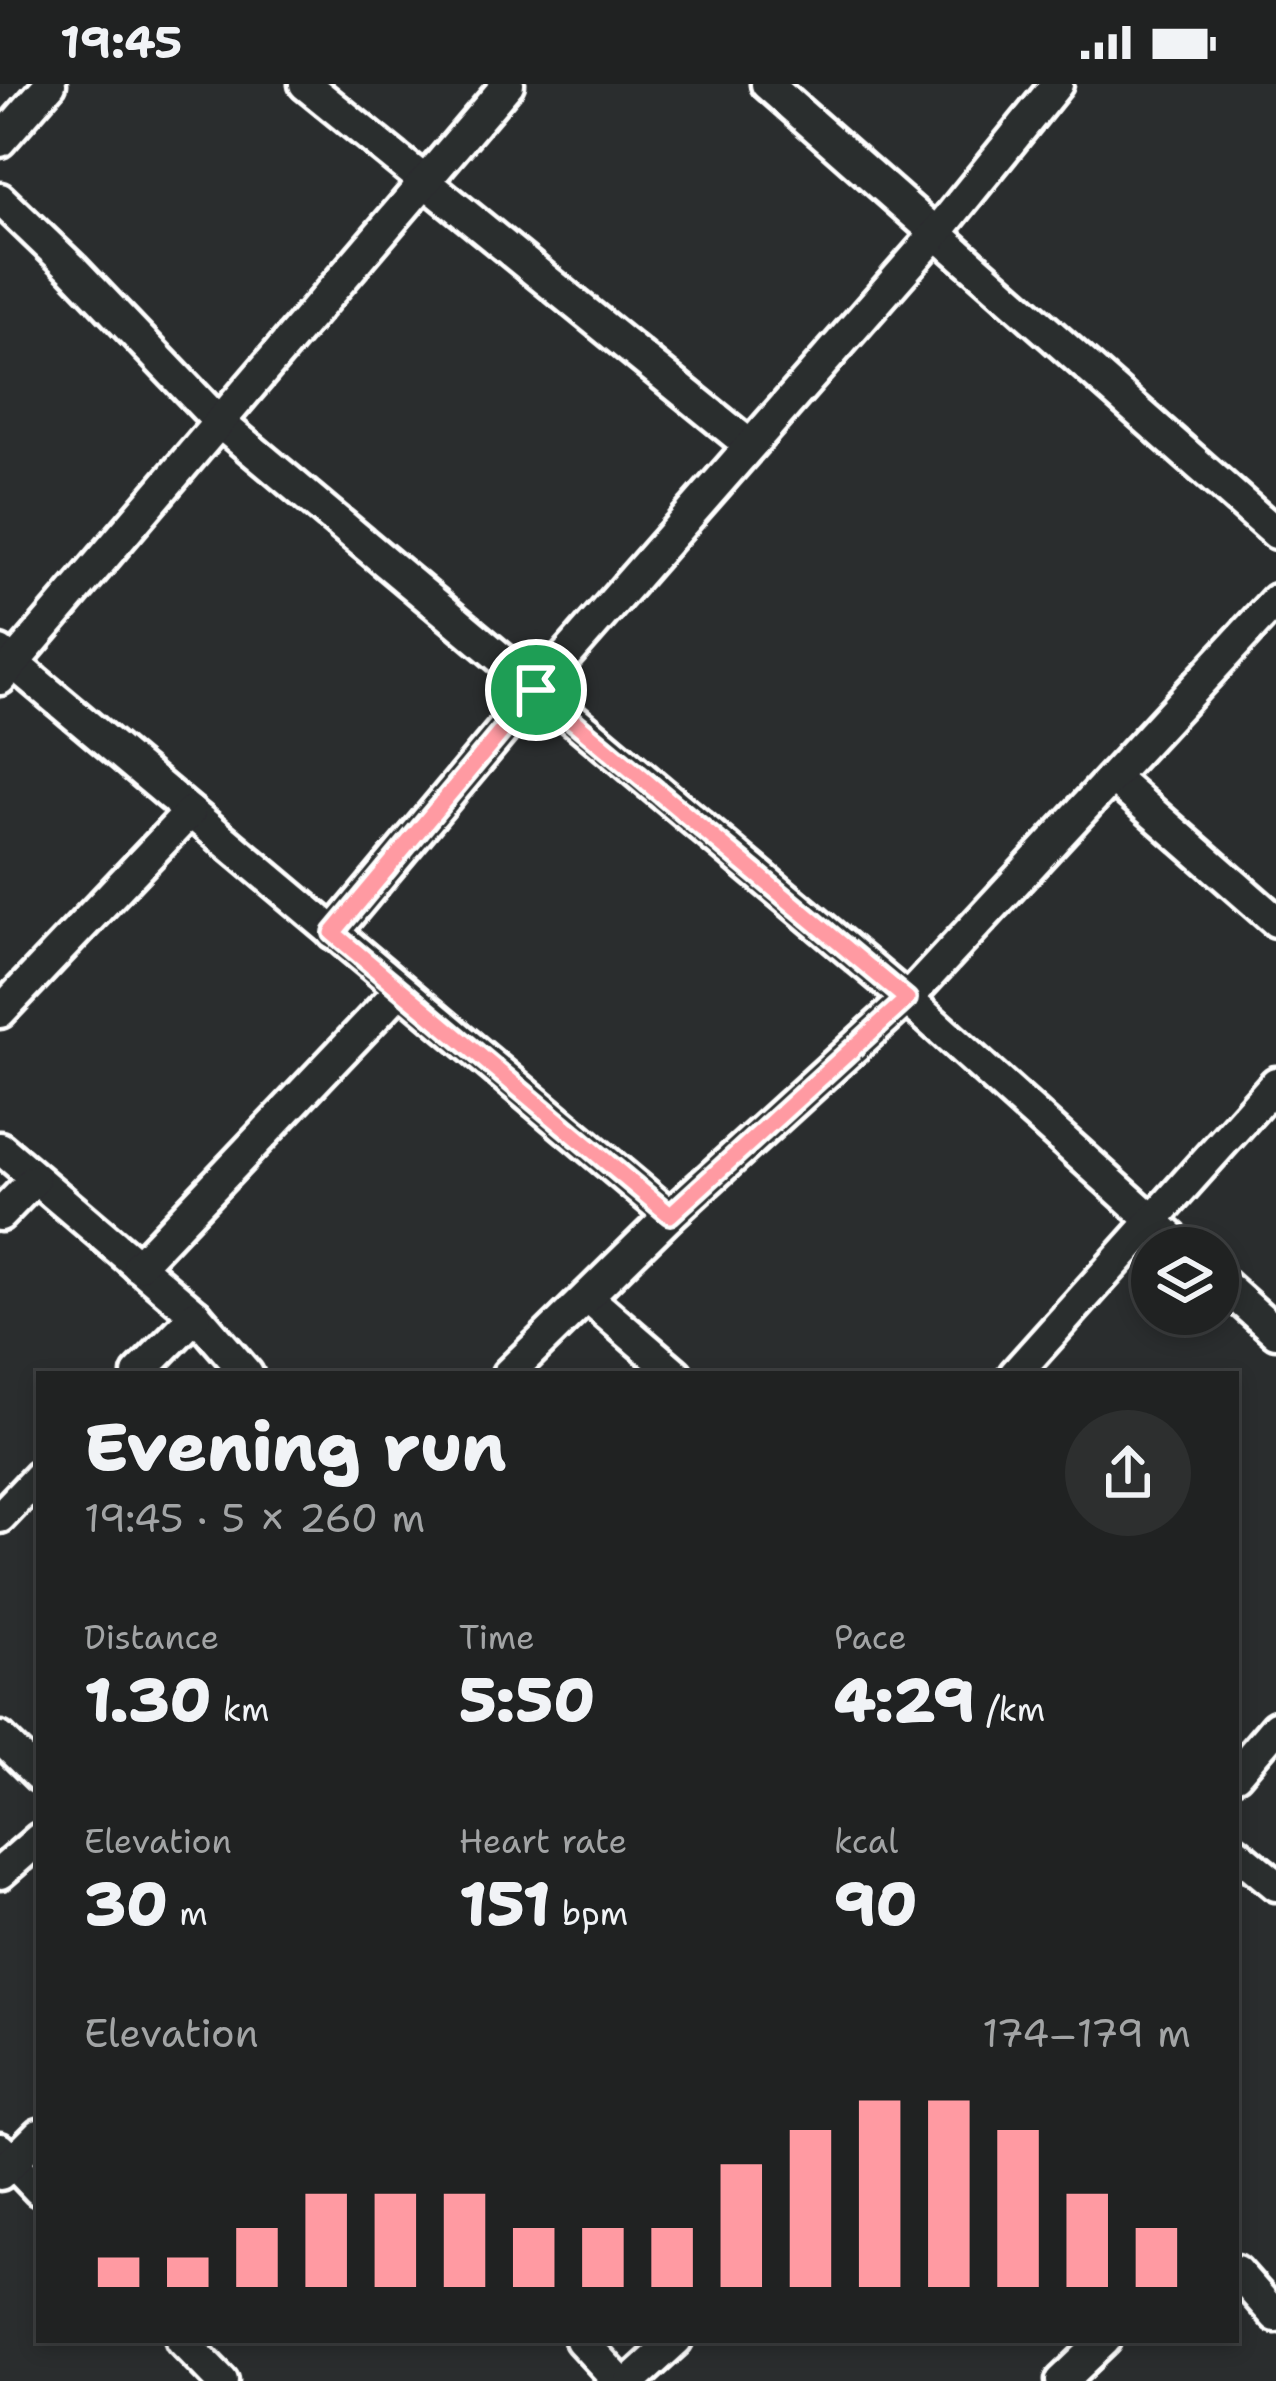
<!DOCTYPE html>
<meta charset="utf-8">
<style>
:root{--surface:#202222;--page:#2d2f2f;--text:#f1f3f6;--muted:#a2a4a5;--line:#3d3f40;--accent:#ff9aa2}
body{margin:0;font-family:"Shantell Sans",sans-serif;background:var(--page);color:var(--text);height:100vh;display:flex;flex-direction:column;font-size:45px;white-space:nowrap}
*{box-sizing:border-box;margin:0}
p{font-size:39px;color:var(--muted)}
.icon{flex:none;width:66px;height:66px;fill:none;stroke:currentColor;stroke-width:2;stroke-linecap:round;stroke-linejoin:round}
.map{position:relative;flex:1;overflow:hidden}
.drawer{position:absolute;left:36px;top:1287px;width:1203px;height:972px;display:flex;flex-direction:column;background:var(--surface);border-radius:0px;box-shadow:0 6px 18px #0003,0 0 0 3px var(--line)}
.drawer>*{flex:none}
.tools{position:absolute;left:1131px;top:1143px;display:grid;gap:24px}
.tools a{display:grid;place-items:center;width:108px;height:108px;border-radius:50%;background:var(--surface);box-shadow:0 6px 18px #0003,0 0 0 3px var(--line);font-size:60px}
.pin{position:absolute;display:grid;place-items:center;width:102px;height:102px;color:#fff;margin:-51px;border:6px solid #fff;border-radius:50%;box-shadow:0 3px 12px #0007}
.round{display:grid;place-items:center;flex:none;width:126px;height:126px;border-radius:63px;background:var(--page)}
.summary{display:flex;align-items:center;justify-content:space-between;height:204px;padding:0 48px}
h1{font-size:66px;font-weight:800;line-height:90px}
.stats{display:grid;grid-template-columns:repeat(3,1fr);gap:18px;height:204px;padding:12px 48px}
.stats div{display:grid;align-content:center}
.stats b{font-size:60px;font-weight:800}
.stats small{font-size:33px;font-weight:400}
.stats p{font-size:33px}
.chart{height:336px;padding:24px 48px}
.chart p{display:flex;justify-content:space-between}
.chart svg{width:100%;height:216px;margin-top:12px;stroke:var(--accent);stroke-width:6}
.status{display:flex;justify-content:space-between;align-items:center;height:84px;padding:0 60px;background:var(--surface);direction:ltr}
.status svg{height:33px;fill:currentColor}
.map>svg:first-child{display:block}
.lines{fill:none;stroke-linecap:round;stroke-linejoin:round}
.minor-casing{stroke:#fff;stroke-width:39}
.minor{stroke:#2a2d2e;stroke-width:30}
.route-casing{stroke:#fff;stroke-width:24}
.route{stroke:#ff9aa2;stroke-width:15}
</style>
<div class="status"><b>19:45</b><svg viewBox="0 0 49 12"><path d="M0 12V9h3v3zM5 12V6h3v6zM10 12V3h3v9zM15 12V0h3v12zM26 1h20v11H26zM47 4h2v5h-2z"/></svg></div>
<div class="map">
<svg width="1276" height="2297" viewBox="0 0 1276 2297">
<rect width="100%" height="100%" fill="#2a2d2e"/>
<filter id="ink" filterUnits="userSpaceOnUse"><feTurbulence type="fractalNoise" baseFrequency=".00833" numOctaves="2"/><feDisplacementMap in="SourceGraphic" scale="24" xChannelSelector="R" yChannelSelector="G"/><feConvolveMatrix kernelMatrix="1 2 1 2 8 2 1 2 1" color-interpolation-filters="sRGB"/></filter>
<g filter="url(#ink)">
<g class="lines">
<defs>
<g id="minor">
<polyline points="305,0 748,360"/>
<polyline points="767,0 1276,449"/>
<polyline points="0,57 50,0"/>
<polyline points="0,115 73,185 220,339 907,915 1183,1164"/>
<polyline points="0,568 670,1131"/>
<polyline points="0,595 508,0"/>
<polyline points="1114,695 1276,837"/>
<polyline points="333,849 536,606 934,152 1057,0"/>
<polyline points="0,928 190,728"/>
<polyline points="0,1064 196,1231 247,1290"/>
<polyline points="0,1131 34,1096"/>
<polyline points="138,1182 400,906"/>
<polyline points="1218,1196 1276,1248"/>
<polyline points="587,1213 676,1290"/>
<polyline points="138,1290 196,1231"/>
<polyline points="508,1290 670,1131 907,915 1276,516"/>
<polyline points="1015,1290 1276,999"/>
<polyline points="0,1433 39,1392"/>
<polyline points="0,1654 39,1692"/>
<polyline points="1236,1690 1276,1643"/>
<polyline points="1236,1768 1276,1801"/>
<polyline points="0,1789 39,1755"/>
<polyline points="0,2065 39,2106"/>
<polyline points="0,2090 39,2051"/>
<polyline points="1236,2187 1276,2232"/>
<polyline points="182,2256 222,2297"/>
<polyline points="581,2256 619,2297"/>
<polyline points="631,2297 676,2256"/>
<polyline points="1062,2297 1105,2256"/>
</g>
</defs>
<!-- minor casing -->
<use href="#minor" class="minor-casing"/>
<!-- minor -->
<use href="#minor" class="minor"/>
</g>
</g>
<g class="lines" filter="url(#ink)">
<defs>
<polygon id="route" points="536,606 907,915 670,1131 333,849"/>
</defs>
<!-- route casing -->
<use href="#route" class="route-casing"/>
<!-- route -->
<use href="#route" class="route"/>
</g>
</svg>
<div class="tools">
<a><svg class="icon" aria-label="layers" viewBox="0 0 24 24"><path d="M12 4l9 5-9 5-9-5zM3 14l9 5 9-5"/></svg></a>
</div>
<div class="pin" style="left:536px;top:606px;background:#1e9e55"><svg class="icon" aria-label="arrive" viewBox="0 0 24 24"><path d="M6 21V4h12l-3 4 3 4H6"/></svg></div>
<section class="drawer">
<div class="summary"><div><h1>Evening run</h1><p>19:45 · 5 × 260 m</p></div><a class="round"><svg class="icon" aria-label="share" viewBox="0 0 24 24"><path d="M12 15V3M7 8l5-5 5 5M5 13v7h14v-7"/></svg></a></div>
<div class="stats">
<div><p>Distance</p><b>1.30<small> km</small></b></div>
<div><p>Time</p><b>5:50</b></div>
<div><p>Pace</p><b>4:29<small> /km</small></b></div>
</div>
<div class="stats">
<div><p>Elevation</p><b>30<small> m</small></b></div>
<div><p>Heart rate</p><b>151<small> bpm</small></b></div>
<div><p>kcal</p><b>90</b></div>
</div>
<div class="chart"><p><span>Elevation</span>174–179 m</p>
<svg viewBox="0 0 160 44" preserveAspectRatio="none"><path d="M5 44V38M15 44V38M25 44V32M35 44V25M45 44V25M55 44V25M65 44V32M75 44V32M85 44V32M95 44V19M105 44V12M115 44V6M125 44V6M135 44V12M145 44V25M155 44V32"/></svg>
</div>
</section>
</div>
